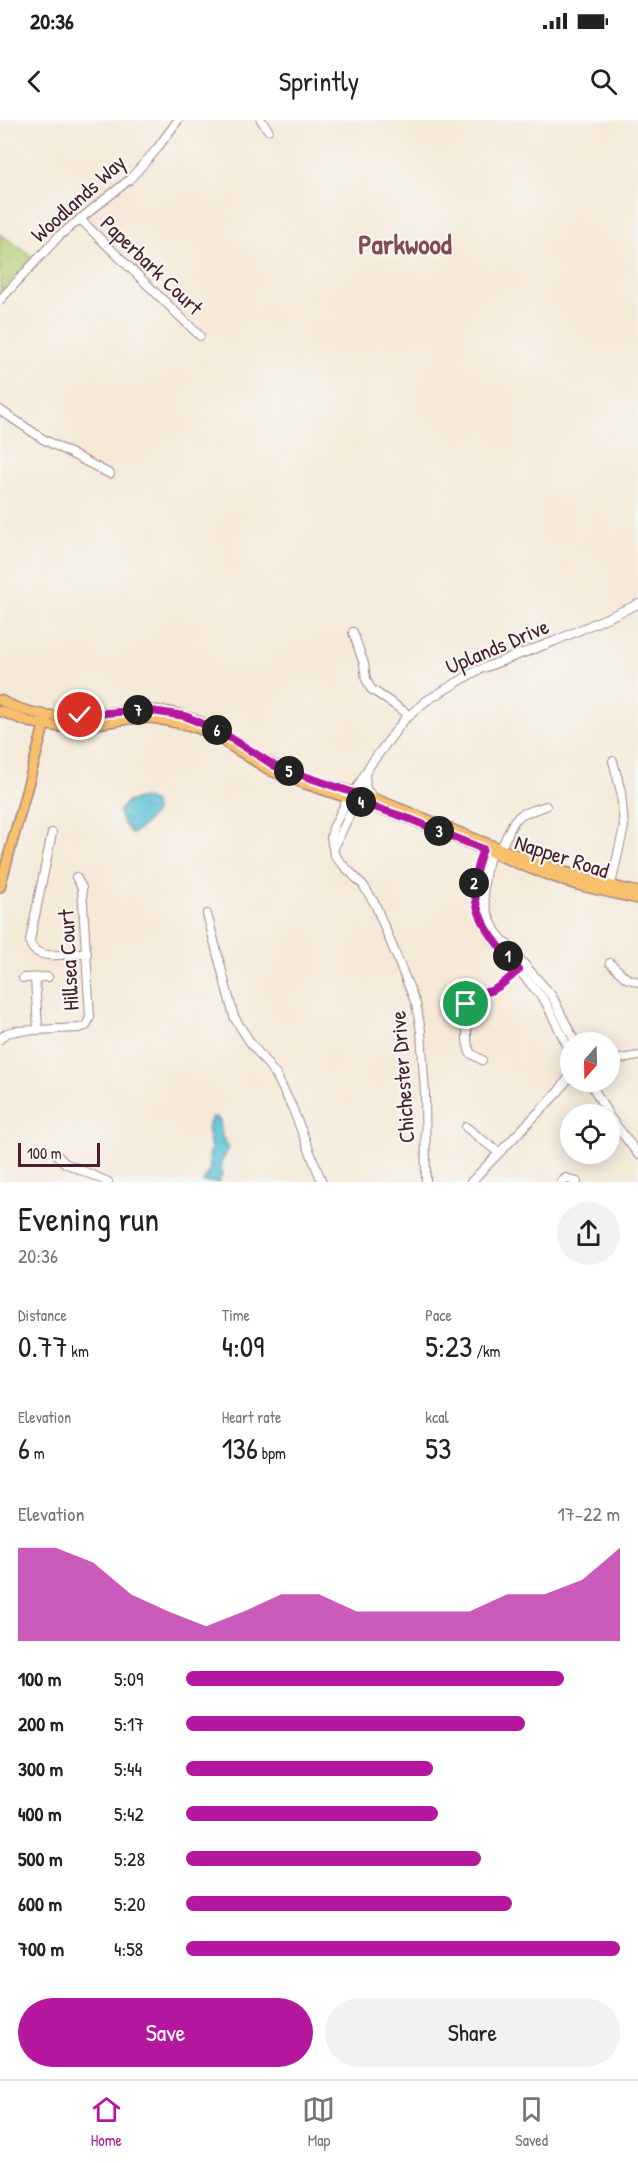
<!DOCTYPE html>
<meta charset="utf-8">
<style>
:root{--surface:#fff;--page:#f2f2f2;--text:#222;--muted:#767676;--line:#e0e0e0;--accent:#b5179e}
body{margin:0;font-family:"Patrick Hand",sans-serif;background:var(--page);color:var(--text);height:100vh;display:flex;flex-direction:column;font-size:22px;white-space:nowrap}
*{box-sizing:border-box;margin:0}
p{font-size:20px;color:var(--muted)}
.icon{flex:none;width:33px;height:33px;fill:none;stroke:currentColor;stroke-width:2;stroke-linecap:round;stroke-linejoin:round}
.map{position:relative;height:1062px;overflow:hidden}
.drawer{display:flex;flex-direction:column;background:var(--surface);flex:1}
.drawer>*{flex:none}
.needle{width:39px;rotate:200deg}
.controls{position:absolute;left:560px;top:912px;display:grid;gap:12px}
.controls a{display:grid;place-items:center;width:60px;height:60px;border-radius:50%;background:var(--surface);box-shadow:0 3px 15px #0003;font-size:30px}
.scale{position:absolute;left:18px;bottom:15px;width:82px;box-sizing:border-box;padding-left:6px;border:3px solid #4a1f2b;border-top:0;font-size:16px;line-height:21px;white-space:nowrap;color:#4a1f2b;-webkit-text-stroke:4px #f6f6f2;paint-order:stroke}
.pin{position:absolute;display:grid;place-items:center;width:51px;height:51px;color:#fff;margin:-26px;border:3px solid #fff;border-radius:50%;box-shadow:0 2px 6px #0007}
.km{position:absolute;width:30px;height:30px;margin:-15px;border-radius:50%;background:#222;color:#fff;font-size:16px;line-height:30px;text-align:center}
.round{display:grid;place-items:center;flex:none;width:63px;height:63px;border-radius:32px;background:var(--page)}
.head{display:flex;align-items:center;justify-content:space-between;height:102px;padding:0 18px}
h1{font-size:33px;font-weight:600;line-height:45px}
.metrics{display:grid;grid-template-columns:repeat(3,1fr);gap:9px;height:102px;padding:6px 18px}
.metrics div{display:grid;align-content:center}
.metrics b{font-size:30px;font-weight:600}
.metrics small{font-size:16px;font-weight:400}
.metrics p{font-size:16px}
.chart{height:168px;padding:12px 18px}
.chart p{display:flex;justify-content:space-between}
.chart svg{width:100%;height:108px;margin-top:6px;fill:var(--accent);opacity:.7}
.action{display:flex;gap:12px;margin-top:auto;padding:12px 18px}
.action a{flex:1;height:69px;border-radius:36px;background:var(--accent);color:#fff;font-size:24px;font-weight:600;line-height:69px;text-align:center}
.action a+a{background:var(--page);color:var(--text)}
ul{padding:0 18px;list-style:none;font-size:20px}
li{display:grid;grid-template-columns:96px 72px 1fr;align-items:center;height:45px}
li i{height:15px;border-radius:8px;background:var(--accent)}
.status{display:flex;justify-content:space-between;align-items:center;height:42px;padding:0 30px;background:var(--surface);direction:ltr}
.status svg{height:16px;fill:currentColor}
header{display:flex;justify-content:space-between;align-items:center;height:78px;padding:0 18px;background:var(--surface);font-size:27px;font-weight:600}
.menu{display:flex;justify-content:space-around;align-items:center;height:84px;border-top:2px solid var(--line);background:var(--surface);font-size:16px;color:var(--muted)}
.menu a{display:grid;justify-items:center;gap:3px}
.menu .active{color:var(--accent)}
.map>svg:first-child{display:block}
.green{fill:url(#green-dots);stroke:#817850;stroke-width:1.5}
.water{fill:url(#water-ripples);stroke:#527080;stroke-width:1.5}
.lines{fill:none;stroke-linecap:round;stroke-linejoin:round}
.minor-casing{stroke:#a08482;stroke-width:10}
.major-casing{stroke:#a08482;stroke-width:12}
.minor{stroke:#fff;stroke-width:8}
.major{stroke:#f8bf6c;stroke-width:9}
.route-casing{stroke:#fff;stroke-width:12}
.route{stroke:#b5179e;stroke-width:8}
.labels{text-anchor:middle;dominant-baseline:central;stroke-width:4.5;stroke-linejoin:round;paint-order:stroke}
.street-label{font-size:22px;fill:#4a1f2b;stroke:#f6f6f2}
.district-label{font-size:28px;font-weight:bold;fill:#844c52;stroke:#f6f6f2}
</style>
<div class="status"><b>20:36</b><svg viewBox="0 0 49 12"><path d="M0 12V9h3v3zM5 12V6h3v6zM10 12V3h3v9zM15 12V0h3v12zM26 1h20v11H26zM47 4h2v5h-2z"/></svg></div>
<header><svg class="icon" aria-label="back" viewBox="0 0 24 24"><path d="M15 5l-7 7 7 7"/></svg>Sprintly<svg class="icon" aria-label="search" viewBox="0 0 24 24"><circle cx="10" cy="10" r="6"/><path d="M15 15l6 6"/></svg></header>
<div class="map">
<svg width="638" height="1062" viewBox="0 0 638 1062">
<defs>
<pattern id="green-dots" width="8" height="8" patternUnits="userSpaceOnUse" patternTransform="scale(1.5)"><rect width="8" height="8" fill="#b8d075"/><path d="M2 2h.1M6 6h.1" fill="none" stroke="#a0b265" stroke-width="1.8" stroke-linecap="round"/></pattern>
<pattern id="water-ripples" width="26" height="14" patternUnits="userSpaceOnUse" patternTransform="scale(1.5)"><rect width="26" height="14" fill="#59c1d6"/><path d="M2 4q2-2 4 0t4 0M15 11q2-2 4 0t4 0" fill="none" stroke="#4fa5b8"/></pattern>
</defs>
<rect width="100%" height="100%" fill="#f6f6f2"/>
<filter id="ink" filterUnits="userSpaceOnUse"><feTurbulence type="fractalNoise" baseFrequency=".0167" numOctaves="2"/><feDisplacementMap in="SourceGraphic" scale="12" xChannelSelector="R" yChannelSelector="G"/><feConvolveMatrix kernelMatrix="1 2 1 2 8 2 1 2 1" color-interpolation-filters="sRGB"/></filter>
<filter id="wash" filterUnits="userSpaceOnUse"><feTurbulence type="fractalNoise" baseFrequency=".008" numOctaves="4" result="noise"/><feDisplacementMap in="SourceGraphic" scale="24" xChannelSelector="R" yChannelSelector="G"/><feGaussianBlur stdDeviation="1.35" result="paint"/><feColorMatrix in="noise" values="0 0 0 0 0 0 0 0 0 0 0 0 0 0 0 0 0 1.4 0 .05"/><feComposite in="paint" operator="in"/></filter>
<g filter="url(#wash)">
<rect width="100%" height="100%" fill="#f5e9d8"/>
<!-- green -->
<polygon class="green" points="0,114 33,137 0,172"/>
<!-- water -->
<g class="water">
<polygon points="143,678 154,683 155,692 144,705 132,714 121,700 119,691 127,682"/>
<polygon points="216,997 220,1001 222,1017 229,1028 221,1043 222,1055 219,1062 203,1062 210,1049 209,1039 211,1028 207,1008 212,998"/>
</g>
</g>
<g filter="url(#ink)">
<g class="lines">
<defs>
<g id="minor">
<polyline points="261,0 268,10"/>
<polyline points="80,99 200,216"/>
<polyline points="0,180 59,116 129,60 156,30 178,0"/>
<polyline points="0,290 43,319 110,354"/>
<polyline points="353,512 364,544 366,559 371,569 405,592 408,597"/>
<polyline points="365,654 366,669 374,678"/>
<path d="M 52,713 L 30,820 C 31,843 71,834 87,832"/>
<path d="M 484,726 C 471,759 472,784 490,816 L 545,881 L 570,931"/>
<polyline points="334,728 353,687 355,676"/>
<path d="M 493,728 C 481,760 479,781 496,812 L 552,876 L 575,922"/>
<polyline points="499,732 514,701 522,694 546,686"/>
<polyline points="610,769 624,707 621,672 613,641"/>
<polyline points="207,794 234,897 250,922 276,955 292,987 322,1062"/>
<polyline points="610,843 626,858 638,862"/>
<polyline points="23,858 48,857"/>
<polyline points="35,858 38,909"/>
<polyline points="0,919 7,913 15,911 79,908 86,906 90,897 82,768 76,757"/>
<polyline points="482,940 470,933 467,921 467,884 472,875 491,871 500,866 523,847"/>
<polyline points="609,941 638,936"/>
<polyline points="590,962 608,994"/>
<polyline points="609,996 638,1034"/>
<polyline points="466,1007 499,1033"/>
<polyline points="56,1034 65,1043 108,1062"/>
<polyline points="426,1062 425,974 421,911 416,884 375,784 363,765 340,742 334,734 331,717 333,708 348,678 354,673 370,645 404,600 426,581 478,550 555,521 638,484"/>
<polyline points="471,1062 558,972 570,956"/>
<polyline points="561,1062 566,1058 577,1062"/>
</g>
<g id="major">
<path d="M 0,580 C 21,591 46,597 70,596 C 109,595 149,583 187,597 C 219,608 244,630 274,645 C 306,662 344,667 378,680 C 465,713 546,752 638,772"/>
<polyline points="0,591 29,602 60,607 84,606 128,599 153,598 188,605 208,612 271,651 300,662 410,699 531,749 577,765 638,779"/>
<polyline points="0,767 46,599"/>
</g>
</defs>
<!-- minor casing -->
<use href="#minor" class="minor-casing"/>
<!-- major casing -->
<use href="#major" class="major-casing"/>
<!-- minor -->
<use href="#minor" class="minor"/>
<!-- major -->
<use href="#major" class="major"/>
</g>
</g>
<g class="lines" filter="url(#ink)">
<defs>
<path id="route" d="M 80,595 L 145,590 L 185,596 L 221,612 L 275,646 L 354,673 L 356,681 L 410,699 L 483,729 C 461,784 485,810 519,850 L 500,866 L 491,871 L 472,875 L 466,884"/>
</defs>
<!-- route casing -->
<use href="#route" class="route-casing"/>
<!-- route -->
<use href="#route" class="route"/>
</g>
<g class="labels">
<!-- street labels -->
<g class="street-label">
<text transform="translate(78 78) rotate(-42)">Woodlands Way</text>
<text transform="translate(152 145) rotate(44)">Paperbark Court</text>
<text transform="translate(497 526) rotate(-23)">Uplands Drive</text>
<text transform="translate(562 736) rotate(18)">Napper Road</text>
<text transform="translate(68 840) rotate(-93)">Hillsea Court</text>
<text transform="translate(402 957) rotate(-94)">Chichester Drive</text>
</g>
<!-- district labels -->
<g class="district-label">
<text x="405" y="124">Parkwood</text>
</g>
</g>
</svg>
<div class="controls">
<a><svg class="needle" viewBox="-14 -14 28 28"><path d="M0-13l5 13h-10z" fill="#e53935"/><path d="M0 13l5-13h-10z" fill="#767676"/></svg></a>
<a><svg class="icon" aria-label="locate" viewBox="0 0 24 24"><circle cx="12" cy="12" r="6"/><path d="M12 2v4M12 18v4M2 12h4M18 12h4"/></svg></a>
</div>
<div class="scale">100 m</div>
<div class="pin" style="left:466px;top:884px;background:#1e9e55"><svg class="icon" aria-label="arrive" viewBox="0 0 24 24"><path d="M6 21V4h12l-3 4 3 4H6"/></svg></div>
<div class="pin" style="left:80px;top:595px;background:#d93025"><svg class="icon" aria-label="check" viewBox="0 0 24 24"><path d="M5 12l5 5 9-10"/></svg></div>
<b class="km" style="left:508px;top:836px">1</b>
<b class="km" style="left:474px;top:763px">2</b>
<b class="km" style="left:439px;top:711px">3</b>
<b class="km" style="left:361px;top:682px">4</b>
<b class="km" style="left:289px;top:651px">5</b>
<b class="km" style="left:217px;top:610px">6</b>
<b class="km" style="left:138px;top:590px">7</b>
</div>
<section class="drawer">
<div class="head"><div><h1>Evening run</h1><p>20:36</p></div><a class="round"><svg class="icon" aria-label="share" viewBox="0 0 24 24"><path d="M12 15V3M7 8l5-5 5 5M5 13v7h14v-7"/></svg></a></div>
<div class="metrics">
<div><p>Distance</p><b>0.77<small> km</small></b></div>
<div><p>Time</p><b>4:09</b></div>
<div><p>Pace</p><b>5:23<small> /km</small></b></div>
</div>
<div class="metrics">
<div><p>Elevation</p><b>6<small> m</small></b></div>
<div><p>Heart rate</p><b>136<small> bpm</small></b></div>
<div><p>kcal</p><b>53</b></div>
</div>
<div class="chart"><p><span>Elevation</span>17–22 m</p>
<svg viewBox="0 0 160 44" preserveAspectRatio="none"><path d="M0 44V6L10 6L20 12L30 25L40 32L50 38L60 32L70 25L80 25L90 32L100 32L110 32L120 32L130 25L140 25L150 19L160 6V44z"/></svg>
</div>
<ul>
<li><b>100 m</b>5:09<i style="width:87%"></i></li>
<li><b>200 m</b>5:17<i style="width:78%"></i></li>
<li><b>300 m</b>5:44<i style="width:57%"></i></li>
<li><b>400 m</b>5:42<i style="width:58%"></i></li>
<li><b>500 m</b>5:28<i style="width:68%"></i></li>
<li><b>600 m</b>5:20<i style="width:75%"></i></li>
<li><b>700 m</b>4:58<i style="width:100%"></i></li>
</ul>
<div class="action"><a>Save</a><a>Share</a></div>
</section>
<nav class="menu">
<a class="active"><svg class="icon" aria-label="home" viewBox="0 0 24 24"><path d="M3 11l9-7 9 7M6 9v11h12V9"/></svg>Home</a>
<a><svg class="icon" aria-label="map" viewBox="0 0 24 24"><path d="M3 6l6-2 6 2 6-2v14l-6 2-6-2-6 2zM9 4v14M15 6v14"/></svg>Map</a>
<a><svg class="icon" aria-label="saved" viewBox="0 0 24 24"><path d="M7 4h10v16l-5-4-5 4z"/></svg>Saved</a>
</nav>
